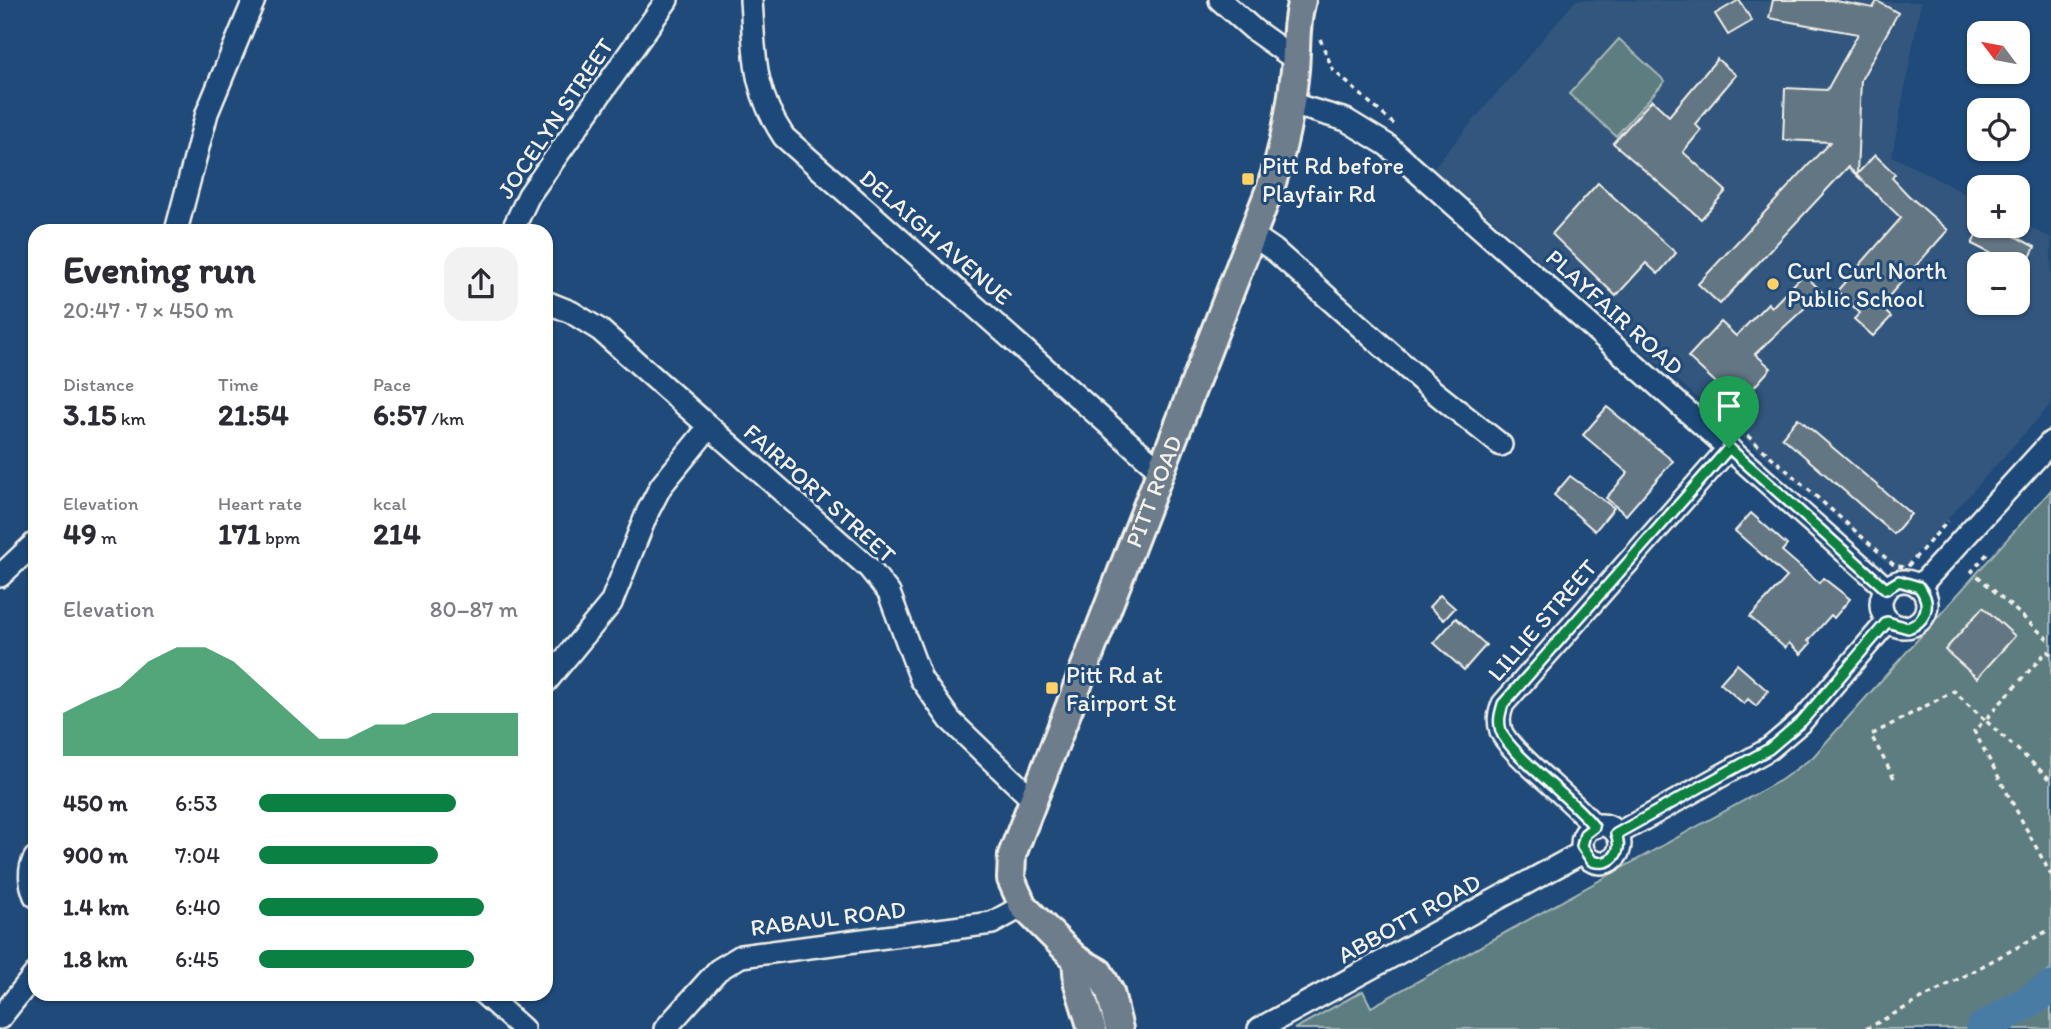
<!DOCTYPE html>
<meta charset="utf-8">
<style>
:root{--surface:#fff;--page:#f2f2f3;--text:#2b2b33;--muted:#7c7c81;--accent:#0b8043}
body{margin:0;font-family:Itim,sans-serif;background:var(--page);color:var(--text);height:100vh;display:flex;flex-direction:column;font-size:26px;white-space:nowrap}
*{box-sizing:border-box;margin:0}
p{font-size:23px;color:var(--muted)}
.icon{flex:none;width:38px;height:38px;fill:none;stroke:currentColor;stroke-width:2;stroke-linecap:round;stroke-linejoin:round}
.map{position:relative;flex:1;overflow:hidden}
.panel{position:absolute;left:28px;top:224px;width:525px;height:777px;display:flex;flex-direction:column;background:var(--surface);border-radius:21px;box-shadow:0 2px 5px #0004}
.panel>*{flex:none}
.needle{width:46px;rotate:302deg}
.fabs{position:absolute;left:1967px;top:21px;display:grid;gap:14px}
.fabs a{display:grid;place-items:center;width:63px;height:63px;border-radius:14px;background:var(--surface);box-shadow:0 2px 5px #0004;font-size:35px}
.pin{position:absolute;display:grid;place-items:center;width:60px;height:60px;color:#fff;margin:-72px -30px;border-radius:50% 50% 50% 0;rotate:-45deg;box-shadow:0 0 7px #0007}
.pin .icon{rotate:45deg}
.round{display:grid;place-items:center;flex:none;width:74px;height:74px;border-radius:21px;background:var(--page)}
.head{display:flex;align-items:center;justify-content:space-between;height:119px;padding:0 35px}
h1{font-size:38px;font-weight:700;line-height:52px}
.stats{display:grid;grid-template-columns:repeat(3,1fr);gap:10px;height:119px;padding:7px 35px}
.stats div{display:grid;align-content:center}
.stats b{font-size:30px;font-weight:700}
.stats small{font-size:19px;font-weight:400}
.stats p{font-size:19px}
.chart{height:196px;padding:14px 35px}
.chart p{display:flex;justify-content:space-between}
.chart svg{width:100%;height:126px;margin-top:7px;fill:var(--accent);opacity:.7}
ul{padding:0 35px;list-style:none;font-size:23px}
li{display:grid;grid-template-columns:112px 84px 1fr;align-items:center;height:52px}
li i{height:18px;border-radius:9px;background:var(--accent)}
.map>svg:first-child{display:block}
.built{fill:#33577d;fill-rule:evenodd}
.green{fill:#5d7d81;stroke:#a8b7b4;stroke-width:2}
.water{fill:#487ca5;stroke:#8dabc0;stroke-width:2}
.lines{fill:none;stroke-linecap:round;stroke-linejoin:round}
.river{stroke:#487ca5;stroke-width:33}
.building{fill:#637684;stroke:#f4f1e8;stroke-width:2}
.minor-casing{stroke:#f4f1e8;stroke-width:26}
.major-casing{stroke:#f4f1e8;stroke-width:32}
.path{stroke:#f4f1e8;stroke-width:3.5;stroke-dasharray:5 5;stroke-linecap:butt}
.minor{stroke:#1f4a7a;stroke-width:21}
.major{stroke:#6d7d8c;stroke-width:26}
.route-casing{stroke:#fff;stroke-width:14}
.route{stroke:#0b8043;stroke-width:9}
.poi-dot{fill:#ffd166;stroke:#1f4a7a;stroke-width:2.5}
.labels{text-anchor:middle;dominant-baseline:central;stroke-width:6;stroke-linejoin:round;paint-order:stroke}
.street-label{font-size:24px;fill:#f4f1e8;stroke:#1f4a7a}
.poi-label{font-size:24px;fill:#f4f1e8;stroke:#1f4a7a;text-anchor:start}
</style>
<div class="map">
<svg width="2051" height="1029" viewBox="0 0 2051 1029">
<rect width="100%" height="100%" fill="#1f4a7a"/>
<filter id="ink" filterUnits="userSpaceOnUse"><feTurbulence type="fractalNoise" baseFrequency=".0143" numOctaves="2"/><feDisplacementMap in="SourceGraphic" scale="14" xChannelSelector="R" yChannelSelector="G"/><feConvolveMatrix kernelMatrix="1 2 1 2 8 2 1 2 1" color-interpolation-filters="sRGB"/></filter>
<g filter="url(#ink)">
<!-- built -->
<path class="built" d="M 1576,0 L 1921,2 L 1892,156 L 1979,201 L 1979,226 L 2018,226 L 2018,221 L 2051,238 L 2051,404 L 1899,573 L 1433,168 ZM 1979,264 L 2018,264 L 2018,303 L 1979,303 Z"/>
<!-- green -->
<g class="green">
<polygon points="1619,39 1665,81 1616,136 1569,94"/>
<polygon points="2051,490 2051,1029 1294,1029 1363,991 1371,1007 1781,780 1813,757"/>
</g>
<!-- water -->
<polygon class="water" points="2051,969 2051,1004 1994,1021"/>
<g class="lines">
<!-- river -->
<polyline class="river" points="1982,1029 2051,988"/>
</g>
<!-- building -->
<g class="building">
<polygon points="1739,0 1752,21 1728,35 1715,14"/>
<polygon points="1773,0 1831,0 1873,8 1877,1 1898,13 1861,80 1857,174 1875,155 1895,174 1892,178 1908,195 1948,230 1880,306 1891,317 1873,336 1854,319 1860,313 1837,291 1901,218 1848,167 1720,304 1698,284 1830,142 1783,140 1785,88 1827,90 1858,34 1769,18"/>
<polygon points="1717,59 1736,75 1695,124 1701,130 1683,152 1726,191 1701,219 1613,143 1652,100 1669,116"/>
<polygon points="1598,183 1676,253 1658,274 1646,263 1616,296 1552,234"/>
<polygon points="1981,226 1996,226 2035,247 2024,270 1972,244"/>
<polygon points="1804,274 1822,292 1755,354 1771,368 1739,404 1688,357 1721,322 1736,336 1768,303 1772,307"/>
<polygon points="1607,407 1673,461 1626,515 1606,498 1628,473 1583,435"/>
<polygon points="1798,418 1911,514 1894,534 1782,437"/>
<polygon points="1570,476 1614,508 1595,531 1554,495"/>
<polygon points="1751,513 1787,545 1782,551 1819,583 1823,578 1850,599 1834,618 1831,615 1808,641 1811,643 1801,654 1789,643 1785,648 1750,617 1787,577 1735,531"/>
<polygon points="1440,595 1455,608 1444,620 1429,607"/>
<polygon points="1983,607 2015,636 1977,678 1945,650"/>
<polygon points="1456,618 1486,645 1464,670 1434,643"/>
<polygon points="1737,664 1768,691 1756,706 1748,699 1744,704 1720,683"/>
</g>
<g class="lines">
<defs>
<g id="minor">
<path d="M 751,0 C 755,55 752,89 784,137 L 1161,471"/>
<polyline points="1220,0 1254,30 1296,60"/>
<polyline points="1292,104 1346,120 1387,145 1886,588"/>
<polyline points="176,231 207,113 254,0"/>
<polyline points="512,231 529,195 667,0"/>
<polyline points="1252,235 1274,250 1433,391 1501,445"/>
<polyline points="546,302 571,312 600,330 869,568 889,593 921,679 950,720 1033,800"/>
<polyline points="0,576 35,543"/>
<circle cx="1904" cy="604" r="23"/>
<polyline points="1919,587 2051,442"/>
<polyline points="546,682 611,603 648,511 661,486 709,427"/>
<circle cx="1601" cy="844" r="19"/>
<path d="M 1595,827 C 1575,801 1509,753 1501,731 C 1498,721 1499,714 1503,704 L 1729,448"/>
<polyline points="1617,834 1769,749 1802,721 1887,622"/>
<path d="M 35,858 C 28,869 30,884 35,896"/>
<polyline points="484,994 523,1029"/>
<polyline points="0,1018 35,974"/>
<polyline points="665,1029 718,970 741,956 992,923 1023,906"/>
<polyline points="1259,1029 1583,852"/>
</g>
<g id="major">
<polyline points="1076,959 1078,984 1092,1029"/>
<path id="s1" d="M 1119,1029 L 1110,992 L 1099,972 L 1076,959 L 1023,906 L 1011,879 L 1012,855 L 1271,186 C 1284,147 1291,110 1295,70 C 1297,45 1295,24 1302,0"/>
</g>
</defs>
<!-- minor casing -->
<use href="#minor" class="minor-casing"/>
<!-- major casing -->
<use href="#major" class="major-casing"/>
<!-- path -->
<g class="path">
<polyline points="1320,39 1333,70 1396,126"/>
<polyline points="1725,416 1895,566 1907,567 1948,521"/>
<polyline points="1987,554 1972,571 2051,642"/>
<polyline points="2051,654 2047,651 1985,720 2051,780"/>
<polyline points="1894,778 1871,735 1954,691 1985,720 1974,731 2051,875"/>
<polyline points="1866,1029 2051,929"/>
</g>
<!-- minor -->
<use href="#minor" class="minor"/>
<!-- major -->
<use href="#major" class="major"/>
</g>
</g>
<g class="lines" filter="url(#ink)">
<defs>
<path id="route" d="M 1729,448 L 1886,589 L 1899,581 L 1919,587 C 1932,603 1927,621 1908,628 L 1887,622 L 1802,721 L 1769,749 L 1616,834 C 1624,852 1611,867 1592,861 L 1582,846 L 1585,834 L 1594,827 C 1575,800 1509,754 1501,731 C 1498,721 1500,714 1503,704 Z"/>
</defs>
<!-- route casing -->
<use href="#route" class="route-casing"/>
<!-- route -->
<use href="#route" class="route"/>
</g>
<!-- markers -->
<g class="poi-dot">
<rect x="1241" y="172" width="14" height="14" rx="3.5"/>
<circle cx="1773" cy="284" r="7"/>
<rect x="1045" y="681" width="14" height="14" rx="3.5"/>
</g>
<g class="labels">
<!-- street labels -->
<g class="street-label">
<text transform="translate(555 118) rotate(-56)">JOCELYN STREET</text>
<text transform="translate(936 237) rotate(41)">DELAIGH AVENUE</text>
<text transform="translate(1615 312) rotate(42)">PLAYFAIR ROAD</text>
<text stroke="none"><textPath href="#s1" startOffset="606">PITT ROAD</textPath></text>
<text transform="translate(820 493) rotate(42)">FAIRPORT STREET</text>
<text transform="translate(1542 620) rotate(-49)">LILLIE STREET</text>
<text transform="translate(828 918) rotate(-7)">RABAUL ROAD</text>
<text transform="translate(1409 918) rotate(-29)">ABBOTT ROAD</text>
</g>
<!-- poi labels -->
<g class="poi-label">
<text x="1262" y="165">Pitt Rd before<tspan x="1262" dy="28">Playfair Rd</tspan></text>
<text x="1787" y="270">Curl Curl North<tspan x="1787" dy="28">Public School</tspan></text>
<text x="1066" y="674">Pitt Rd at<tspan x="1066" dy="28">Fairport St</tspan></text>
</g>
</g>
</svg>
<div class="fabs">
<a><svg class="needle" viewBox="-14 -14 28 28"><path d="M0-13l5 13h-10z" fill="#e53935"/><path d="M0 13l5-13h-10z" fill="#7c7c81"/></svg></a>
<a><svg class="icon" aria-label="locate" viewBox="0 0 24 24"><circle cx="12" cy="12" r="6"/><path d="M12 2v4M12 18v4M2 12h4M18 12h4"/></svg></a>
<a>+</a>
<a>−</a>
</div>
<div class="pin" style="left:1729px;top:448px;background:#1e9e55"><svg class="icon" aria-label="arrive" viewBox="0 0 24 24"><path d="M6 21V4h12l-3 4 3 4H6"/></svg></div>
<section class="panel">
<div class="head"><div><h1>Evening run</h1><p>20:47 · 7 × 450 m</p></div><a class="round"><svg class="icon" aria-label="share" viewBox="0 0 24 24"><path d="M12 15V3M7 8l5-5 5 5M5 13v7h14v-7"/></svg></a></div>
<div class="stats">
<div><p>Distance</p><b>3.15<small> km</small></b></div>
<div><p>Time</p><b>21:54</b></div>
<div><p>Pace</p><b>6:57<small> /km</small></b></div>
</div>
<div class="stats">
<div><p>Elevation</p><b>49<small> m</small></b></div>
<div><p>Heart rate</p><b>171<small> bpm</small></b></div>
<div><p>kcal</p><b>214</b></div>
</div>
<div class="chart"><p><span>Elevation</span>80–87 m</p>
<svg viewBox="0 0 160 44" preserveAspectRatio="none"><path d="M0 44V29L10 24L20 20L30 11L40 6L50 6L60 11L70 20L80 29L90 38L100 38L110 33L120 33L130 29L140 29L150 29L160 29V44z"/></svg>
</div>
<ul>
<li><b>450 m</b>6:53<i style="width:76%"></i></li>
<li><b>900 m</b>7:04<i style="width:69%"></i></li>
<li><b>1.4 km</b>6:40<i style="width:87%"></i></li>
<li><b>1.8 km</b>6:45<i style="width:83%"></i></li>
</ul>
</section>
</div>
